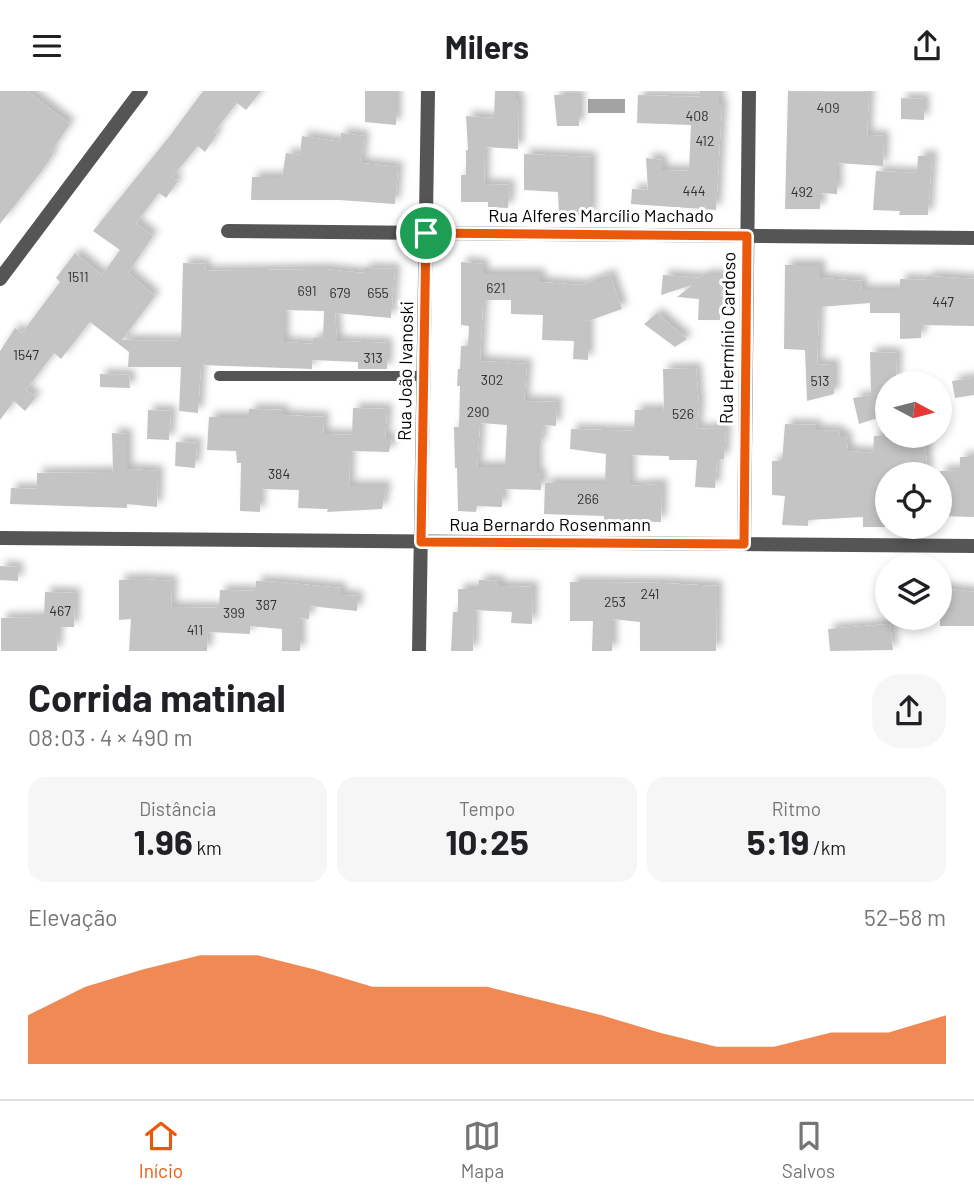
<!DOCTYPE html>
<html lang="pt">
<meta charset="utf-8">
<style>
:root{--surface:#fff;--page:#f6f6f6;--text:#202124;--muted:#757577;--line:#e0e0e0;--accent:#ea580c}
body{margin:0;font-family:Barlow,sans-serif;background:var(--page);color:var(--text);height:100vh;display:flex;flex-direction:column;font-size:26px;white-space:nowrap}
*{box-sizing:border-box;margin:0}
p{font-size:23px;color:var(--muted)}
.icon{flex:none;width:38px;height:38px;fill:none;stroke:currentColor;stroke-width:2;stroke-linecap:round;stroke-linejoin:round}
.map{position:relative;height:560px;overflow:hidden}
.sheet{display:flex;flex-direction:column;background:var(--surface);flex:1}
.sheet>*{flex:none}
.needle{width:46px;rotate:97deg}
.controls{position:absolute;left:875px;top:280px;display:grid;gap:14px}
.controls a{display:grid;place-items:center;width:77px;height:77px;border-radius:50%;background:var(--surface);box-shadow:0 4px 10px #0003;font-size:35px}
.pin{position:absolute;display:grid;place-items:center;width:60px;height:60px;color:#fff;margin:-30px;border:4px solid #fff;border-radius:50%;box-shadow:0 2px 7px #0007}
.round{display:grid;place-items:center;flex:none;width:74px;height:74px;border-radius:28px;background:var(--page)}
.headline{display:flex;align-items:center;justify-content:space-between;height:119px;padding:0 28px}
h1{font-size:38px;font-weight:700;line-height:52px}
.stats{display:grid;grid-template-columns:repeat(3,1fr);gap:10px;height:119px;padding:7px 28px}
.stats div{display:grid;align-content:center;border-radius:18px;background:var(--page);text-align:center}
.stats b{font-size:35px;font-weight:700}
.stats small{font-size:19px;font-weight:400}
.stats p{font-size:19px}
.chart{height:196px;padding:14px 28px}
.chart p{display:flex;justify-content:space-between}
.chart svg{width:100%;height:126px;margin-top:7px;fill:var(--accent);opacity:.7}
header{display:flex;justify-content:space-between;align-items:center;height:91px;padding:0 28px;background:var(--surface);font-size:32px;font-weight:700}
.tab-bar{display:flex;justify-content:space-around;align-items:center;height:98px;border-top:2px solid var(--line);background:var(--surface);font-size:19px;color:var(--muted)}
.tab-bar a{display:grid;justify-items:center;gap:4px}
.tab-bar .current{color:var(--accent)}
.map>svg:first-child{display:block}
.water{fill:#a3a3a3}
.building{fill:#c4c4c4;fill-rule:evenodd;filter:url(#shadow)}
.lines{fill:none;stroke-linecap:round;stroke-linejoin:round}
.service{stroke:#555;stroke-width:10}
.minor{stroke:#555;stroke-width:14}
.tertiary{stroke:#555;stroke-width:14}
.route-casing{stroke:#fff;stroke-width:14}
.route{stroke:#ea580c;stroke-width:9}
.labels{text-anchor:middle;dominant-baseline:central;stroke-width:6;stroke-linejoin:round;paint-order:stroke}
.number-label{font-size:14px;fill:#313131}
.street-label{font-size:18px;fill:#000;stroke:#fff}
</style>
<header><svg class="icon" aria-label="menu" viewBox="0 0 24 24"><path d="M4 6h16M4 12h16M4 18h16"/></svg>Milers<svg class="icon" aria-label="share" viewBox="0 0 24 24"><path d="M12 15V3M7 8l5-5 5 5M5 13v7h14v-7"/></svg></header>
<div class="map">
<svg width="974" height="560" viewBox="0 0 974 560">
<defs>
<filter id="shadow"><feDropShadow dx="5.5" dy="-5.5" stdDeviation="3.5" flood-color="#0004"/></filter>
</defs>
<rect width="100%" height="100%" fill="#fff"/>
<!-- water -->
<rect class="water" x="588" y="8" width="37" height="14"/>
<!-- building -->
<g class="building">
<polygon points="0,0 27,0 70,33 51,61 53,63 42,80 0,133"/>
<path d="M 203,0 L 261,0 L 246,19 L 237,12 L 214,41 L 217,43 L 205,61 L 198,55 L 172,86 L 178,90 L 166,107 L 159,102 L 136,132 L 153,145 L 128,182 L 155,205 L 122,249 L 181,250 L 183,172 L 206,173 L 205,180 L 323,178 L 364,182 L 364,177 L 395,178 L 391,227 L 335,222 L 337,250 L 387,252 L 387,278 L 358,278 L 358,271 L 312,269 L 312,278 L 201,274 L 198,322 L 179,320 L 181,276 L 128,276 L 129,261 L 90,231 L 61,268 L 54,262 L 26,299 L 36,306 L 25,320 L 14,310 L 0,329 L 0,260 L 15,237 L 22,242 L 60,191 L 56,187 L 75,162 L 102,184 L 120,159 L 93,140 L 169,46 ZM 284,219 L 324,220 L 323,247 L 313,247 L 313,253 L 284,251 Z"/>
<polygon points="365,0 396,0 396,34 365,31"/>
<polygon points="495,0 516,0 516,9 519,9 518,58 485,56 484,93 510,94 508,117 488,116 488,111 461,111 461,84 466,84 466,59 468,59 466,25 494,27"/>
<polygon points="700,0 719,0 719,13 722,13 716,119 631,113 632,98 648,99 646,67 662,69 662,79 689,80 691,34 637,32 638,4 700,6"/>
<polygon points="788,0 869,1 867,44 884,45 883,75 837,72 837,103 820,102 820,118 785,118"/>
<polygon points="554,4 579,4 579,35 557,35"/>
<polygon points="901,7 924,8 924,29 901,28"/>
<polygon points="341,42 364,45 361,72 398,76 395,113 339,109 251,109 252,86 282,86 286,62 300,64 302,45 340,51"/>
<polygon points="524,63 591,66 591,125 559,125 558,101 524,99"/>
<polygon points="918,65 932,65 928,124 899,124 900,120 873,119 876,80 917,82"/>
<path d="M 461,171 L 483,173 L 483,183 L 540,183 L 540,191 L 581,194 L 610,183 L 622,218 L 588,230 L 588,269 L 573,268 L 574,250 L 542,249 L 543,224 L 511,223 L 511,209 L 483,209 L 480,270 L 527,273 L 524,310 L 557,311 L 556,335 L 543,334 L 541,353 L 537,353 L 537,383 L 541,382 L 541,399 L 503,398 L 502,416 L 477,415 L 476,421 L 458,420 L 457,377 L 455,377 L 454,336 L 459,336 L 460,295 L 457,295 L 458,278 L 460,278 L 461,255 L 468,255 L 469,235 L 461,234 ZM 480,332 L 507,334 L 505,376 L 477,376 Z"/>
<polygon points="785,174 820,174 820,187 862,190 861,199 900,199 900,188 928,189 928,185 974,188 974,235 921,234 921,247 900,248 900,222 870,222 870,212 819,216 817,274 834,273 834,303 807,310 805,259 784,258"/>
<polygon points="663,184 700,187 704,184 722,184 720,229 698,229 699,208 677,206 692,194 661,204"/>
<polygon points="657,222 687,248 675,256 644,233"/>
<polygon points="870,261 897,262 896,291 887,292 887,324 859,333 853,307 871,304"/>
<polygon points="696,277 699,315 697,338 726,337 724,368 717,368 715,397 695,396 697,369 669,369 669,365 630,364 630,395 662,393 661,431 604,430 604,425 544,423 545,392 605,392 606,363 570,358 571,338 634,340 635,319 664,319 663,278"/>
<polygon points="100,283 129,284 130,297 100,296"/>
<polygon points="974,287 974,304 955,307 952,290"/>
<polygon points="353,317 387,318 385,347 392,347 389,361 350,360 349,395 386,395 382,418 327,421 328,418 298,417 299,399 260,398 260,421 240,420 241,372 237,372 236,360 207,359 209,326 249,326 249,318 283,319 283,324 324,326 323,343 352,344"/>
<polygon points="148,319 171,320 169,349 147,348"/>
<polygon points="785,333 816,334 816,339 839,340 840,345 846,345 848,360 873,362 874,345 924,345 928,383 887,383 887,436 863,436 863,426 808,429 808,435 782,434 785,405 772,404 772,370 782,370"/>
<polygon points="112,342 127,343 127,378 158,380 157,416 127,413 127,417 10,413 11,397 37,398 37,382 113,381"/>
<polygon points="176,351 197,352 195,377 175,375"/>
<polygon points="960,366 974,366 974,426 940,425 940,380 960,379"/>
<polygon points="0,475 18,476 18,490 0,489"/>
<polygon points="139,488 172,490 171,516 219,517 220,499 256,500 256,490 278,491 341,497 341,504 358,505 357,520 310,515 309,528 300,527 300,560 282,560 282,538 250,535 250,543 208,541 207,560 129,560 131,528 119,529 119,489"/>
<polygon points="479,489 499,490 499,495 533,496 532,533 511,532 512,521 474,519 473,560 451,560 453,521 458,521 458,498 479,498"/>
<polygon points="570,491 661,492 717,495 716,560 640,560 640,531 612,528 612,560 592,560 593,530 570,530"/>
<polygon points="940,497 974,501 974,535 940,535"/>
<polygon points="45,501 75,502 74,536 58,536 57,560 1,560 1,527 44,526"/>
<polygon points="890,533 893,559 830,560 828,538"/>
</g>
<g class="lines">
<!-- service -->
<polyline class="service" points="219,285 424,285"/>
<!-- minor -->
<g class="minor">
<polyline points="228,140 974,147"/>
<polyline points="0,447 974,455"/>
<polyline points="744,453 749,0"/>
<polyline points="419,560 428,0"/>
</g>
<!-- tertiary -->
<polyline class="tertiary" points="0,188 141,0"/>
</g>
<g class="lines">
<defs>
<polygon id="route" points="426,142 747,145 744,453 421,451"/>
</defs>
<!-- route casing -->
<use href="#route" class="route-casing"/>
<!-- route -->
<use href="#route" class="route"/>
</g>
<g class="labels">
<!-- number labels -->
<g class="number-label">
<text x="828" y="16">409</text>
<text x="697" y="24">408</text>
<text x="705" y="49">412</text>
<text x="694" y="99">444</text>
<text x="802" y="100">492</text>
<text x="78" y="185">1511</text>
<text x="496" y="196">621</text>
<text x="307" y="199">691</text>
<text x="340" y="201">679</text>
<text x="378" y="201">655</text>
<text x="943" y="210">447</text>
<text x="26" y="263">1547</text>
<text x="373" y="266">313</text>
<text x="492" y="288">302</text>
<text x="820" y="289">513</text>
<text x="478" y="320">290</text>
<text x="683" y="322">526</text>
<text x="279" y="382">384</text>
<text x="588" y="407">266</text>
<text x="650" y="502">241</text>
<text x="615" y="510">253</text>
<text x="266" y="513">387</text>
<text x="60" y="519">467</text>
<text x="234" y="521">399</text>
<text x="195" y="538">411</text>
</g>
<!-- street labels -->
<g class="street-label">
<text x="601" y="124">Rua Alferes Marcílio Machado</text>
<text transform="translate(727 247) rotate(-89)">Rua Hermínio Cardoso</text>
<text transform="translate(405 280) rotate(-89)">Rua João Ivanoski</text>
<text x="550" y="433">Rua Bernardo Rosenmann</text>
</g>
</g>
</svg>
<div class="controls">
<a><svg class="needle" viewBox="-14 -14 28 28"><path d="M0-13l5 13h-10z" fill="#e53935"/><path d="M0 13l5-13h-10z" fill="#757577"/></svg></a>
<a><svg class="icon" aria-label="locate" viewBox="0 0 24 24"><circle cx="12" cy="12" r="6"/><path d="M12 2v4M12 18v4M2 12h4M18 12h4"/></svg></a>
<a><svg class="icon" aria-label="layers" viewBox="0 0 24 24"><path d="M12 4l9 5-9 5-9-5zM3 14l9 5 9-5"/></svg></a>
</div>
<div class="pin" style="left:426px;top:142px;background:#1e9e55"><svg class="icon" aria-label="arrive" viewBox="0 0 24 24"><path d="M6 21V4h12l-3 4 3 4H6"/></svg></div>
</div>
<section class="sheet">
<div class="headline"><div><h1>Corrida matinal</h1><p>08:03 · 4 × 490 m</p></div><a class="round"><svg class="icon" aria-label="share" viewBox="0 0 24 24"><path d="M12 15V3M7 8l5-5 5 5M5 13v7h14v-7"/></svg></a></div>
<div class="stats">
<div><p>Distância</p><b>1.96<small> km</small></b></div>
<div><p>Tempo</p><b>10:25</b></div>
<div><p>Ritmo</p><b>5:19<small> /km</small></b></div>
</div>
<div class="chart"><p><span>Elevação</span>52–58 m</p>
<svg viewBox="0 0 160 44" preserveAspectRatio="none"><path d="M0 44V27L10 17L20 11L30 6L40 6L50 11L60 17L70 17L80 17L90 22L100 27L110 33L120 38L130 38L140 33L150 33L160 27V44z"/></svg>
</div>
</section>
<nav class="tab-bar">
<a class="current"><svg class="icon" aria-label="home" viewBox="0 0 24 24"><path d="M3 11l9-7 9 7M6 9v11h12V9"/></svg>Início</a>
<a><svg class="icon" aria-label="map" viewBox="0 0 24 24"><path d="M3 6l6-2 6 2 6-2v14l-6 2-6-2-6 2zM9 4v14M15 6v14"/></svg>Mapa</a>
<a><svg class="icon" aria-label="saved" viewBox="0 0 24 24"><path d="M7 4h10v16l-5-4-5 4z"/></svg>Salvos</a>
</nav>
